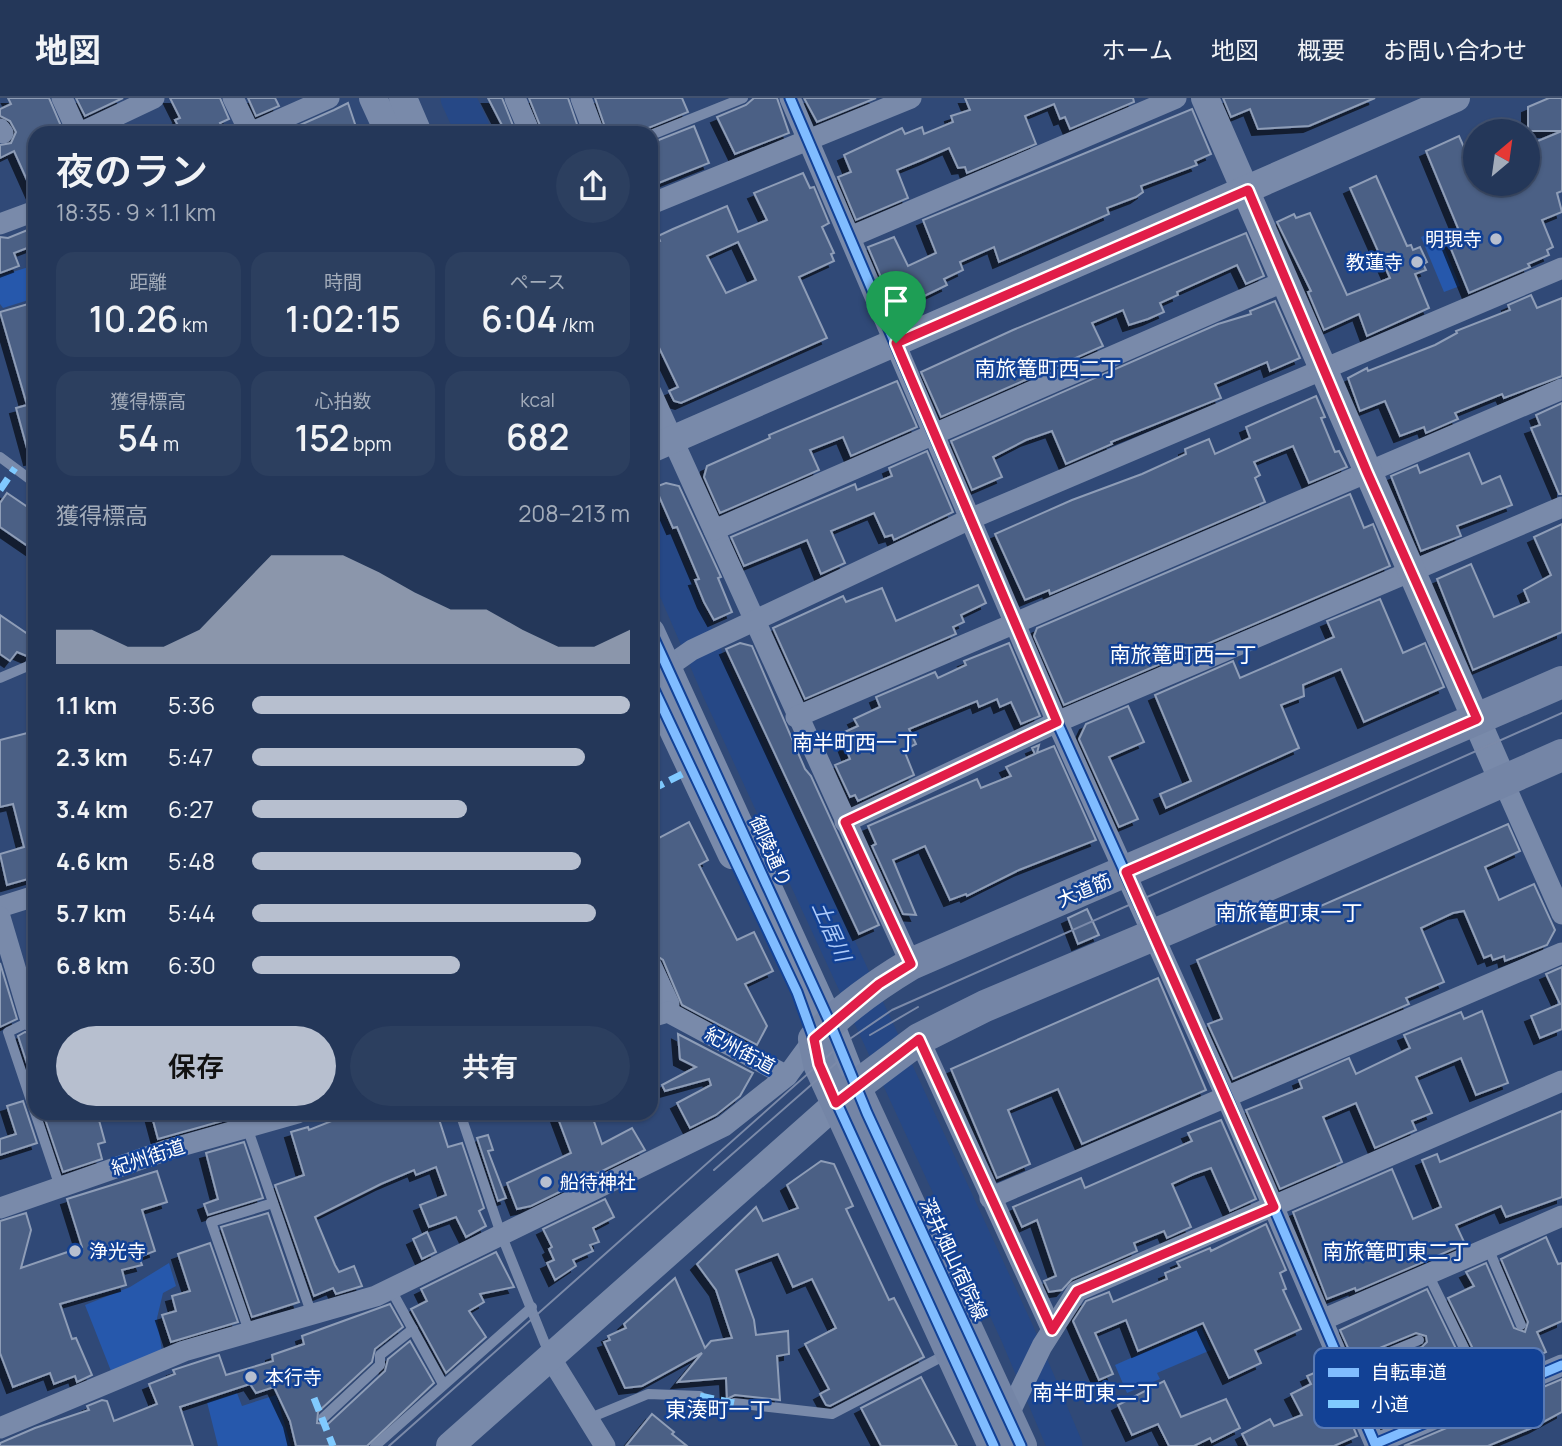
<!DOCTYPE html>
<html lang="ja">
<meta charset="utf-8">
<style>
:root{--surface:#243759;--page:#2c3f5f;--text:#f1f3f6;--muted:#a3acba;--line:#41516f;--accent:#b7bfcf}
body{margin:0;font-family:Manrope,"Noto Sans JP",sans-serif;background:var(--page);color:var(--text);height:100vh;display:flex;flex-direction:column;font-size:26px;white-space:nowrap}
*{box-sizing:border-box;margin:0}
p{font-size:23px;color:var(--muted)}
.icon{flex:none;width:38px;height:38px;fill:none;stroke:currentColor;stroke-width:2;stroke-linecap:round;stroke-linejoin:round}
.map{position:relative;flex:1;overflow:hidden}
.details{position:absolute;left:28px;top:28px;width:630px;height:994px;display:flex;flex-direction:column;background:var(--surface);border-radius:21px;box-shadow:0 2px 5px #0004,0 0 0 2px var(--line)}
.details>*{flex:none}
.needle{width:46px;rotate:29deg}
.controls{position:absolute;left:1463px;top:21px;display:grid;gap:14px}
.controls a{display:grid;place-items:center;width:77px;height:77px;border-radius:50%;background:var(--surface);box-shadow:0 2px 5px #0004,0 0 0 2px var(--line);font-size:35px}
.pin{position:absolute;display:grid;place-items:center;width:60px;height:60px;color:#fff;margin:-72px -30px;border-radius:50% 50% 50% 0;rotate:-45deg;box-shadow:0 0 7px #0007}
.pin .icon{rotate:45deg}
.round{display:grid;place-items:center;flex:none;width:74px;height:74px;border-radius:37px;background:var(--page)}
.summary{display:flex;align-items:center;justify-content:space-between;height:119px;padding:0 28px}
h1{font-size:38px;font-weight:600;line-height:52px}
.stats{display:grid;grid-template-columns:repeat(3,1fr);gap:10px;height:119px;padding:7px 28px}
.stats div{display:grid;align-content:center;border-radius:18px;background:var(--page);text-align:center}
.stats b{font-size:35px;font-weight:600}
.stats small{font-size:19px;font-weight:400}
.stats p{font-size:19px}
.chart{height:196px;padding:14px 28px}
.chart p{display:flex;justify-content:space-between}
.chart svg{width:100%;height:126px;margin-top:7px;fill:var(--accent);opacity:.7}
.cta{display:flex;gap:14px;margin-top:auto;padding:14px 28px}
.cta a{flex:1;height:80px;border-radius:42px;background:var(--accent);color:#111;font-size:28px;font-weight:600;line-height:80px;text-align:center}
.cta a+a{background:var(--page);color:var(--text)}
ul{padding:0 28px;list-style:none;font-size:23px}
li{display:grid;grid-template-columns:112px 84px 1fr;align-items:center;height:52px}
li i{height:18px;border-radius:9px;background:var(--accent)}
header{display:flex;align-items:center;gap:42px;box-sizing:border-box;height:98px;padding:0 35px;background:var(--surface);border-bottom:2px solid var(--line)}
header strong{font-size:33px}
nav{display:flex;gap:38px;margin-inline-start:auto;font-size:24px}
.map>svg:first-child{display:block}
.green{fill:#2658ac}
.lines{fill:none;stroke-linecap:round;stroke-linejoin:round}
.river{stroke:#264886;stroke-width:35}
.building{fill:#4c6085;stroke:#8e9db7;stroke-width:2;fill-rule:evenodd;filter:url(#shadow)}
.service{stroke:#798aaa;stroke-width:10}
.minor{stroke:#798aaa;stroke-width:21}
.tertiary{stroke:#798aaa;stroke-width:28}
.secondary{stroke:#7485a6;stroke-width:32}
.tram{stroke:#7b8aa9;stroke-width:2}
.quiet{stroke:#80caff;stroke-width:7;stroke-dasharray:14 7;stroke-linecap:butt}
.cycleway-casing{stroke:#124195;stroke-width:13}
.cycleway{stroke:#80bcff;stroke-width:9}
.route-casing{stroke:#fff;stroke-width:14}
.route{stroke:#e11d48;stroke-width:9}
.poi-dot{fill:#b7bfcf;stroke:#124195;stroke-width:2.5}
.labels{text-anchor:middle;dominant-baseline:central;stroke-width:5;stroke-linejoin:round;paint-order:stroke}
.poi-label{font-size:19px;fill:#fff;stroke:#124195;text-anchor:start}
.street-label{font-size:19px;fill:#fff;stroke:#124195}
.neighbourhood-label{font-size:21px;fill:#fff;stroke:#124195}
.water-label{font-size:21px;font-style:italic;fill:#aecbf9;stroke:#124195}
.key{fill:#124195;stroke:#597ab5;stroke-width:2}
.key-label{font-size:19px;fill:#fff}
</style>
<header>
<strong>地図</strong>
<nav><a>ホーム</a><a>地図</a><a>概要</a><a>お問い合わせ</a></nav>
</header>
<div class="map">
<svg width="1562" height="1348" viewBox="0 0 1562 1348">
<defs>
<filter id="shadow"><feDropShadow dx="-6" dy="6" stdDeviation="0" flood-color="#0009"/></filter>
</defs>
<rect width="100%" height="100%" fill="#304977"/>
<!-- green -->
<g class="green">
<polygon points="1437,132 1460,188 1444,194 1421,139"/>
<polygon points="35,167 35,200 3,210 0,206 0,178"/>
<polygon points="169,1165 176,1188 163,1195 157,1220 162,1253 111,1273 85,1207 130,1189"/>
<polygon points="1201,1229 1211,1252 1157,1275 1160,1281 1127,1295 1115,1267"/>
<polygon points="237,1295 242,1308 276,1297 291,1348 218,1348 207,1304"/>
</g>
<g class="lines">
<!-- river -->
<g class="river">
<polyline points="458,0 474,35"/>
<polyline points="651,433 719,591 1018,1237 1065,1348"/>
</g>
</g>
<!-- building -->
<g class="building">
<polygon points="8,0 49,0 64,35 35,35 35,100 14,53 0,60 0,47 11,45 16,34 10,23 0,18 0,11 11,6"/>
<polygon points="76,0 123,0 85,18"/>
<polygon points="170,0 220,0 229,21 220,25 225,35 182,35 175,22 180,20"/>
<polygon points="248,0 275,0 279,8 256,18"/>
<polygon points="488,0 502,0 516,35 506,35"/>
<polygon points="529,0 568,0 580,35 543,35"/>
<polygon points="595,0 682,0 688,14 648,30 643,35 607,35"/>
<polygon points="754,0 777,0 789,35 735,56 717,19 746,7"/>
<polygon points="804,0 876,0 817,24"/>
<polygon points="965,0 1133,0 1134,4 1070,31 1065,19 1060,21 1054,6 1025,18 1036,46 967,75 965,69 958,70 949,50 924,61 897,72 908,100 856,122 838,79 851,74 844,57 902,30 905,36 922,29 924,36 953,24 951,18 970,12"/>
<polygon points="1223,0 1375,0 1309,28 1258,31 1250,11 1231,19"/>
<polygon points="1549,0 1562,0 1562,93 1557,95 1562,114 1542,122 1553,149 1547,152 1549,157 1528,166 1530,169 1469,195 1447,141 1460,135 1426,53 1459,38 1475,74 1475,86 1528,86 1528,47 1562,33 1528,33 1528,9"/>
<polygon points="348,5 358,35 282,35 334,12"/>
<polygon points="1192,11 1211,56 1195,63 1197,67 1141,88 1143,94 1136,99 1107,110 1109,116 999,164 994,149 960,164 963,172 944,181 947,187 916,202 899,209 893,196 889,198 868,149 894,139 908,168 936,155 923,122"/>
<polygon points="694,28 709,65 651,88 651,45"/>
<path d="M 803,75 L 810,90 L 814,89 L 829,125 L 822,129 L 834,155 L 831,156 L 834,163 L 799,179 L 827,240 L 681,305 L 674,303 L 669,293 L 678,289 L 651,233 L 651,147 L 660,143 L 658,138 L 673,131 L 727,108 L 738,134 L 767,122 L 754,95 ZM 738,144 L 756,182 L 726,195 L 707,158 Z"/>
<polygon points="1376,78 1407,148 1411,147 1413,152 1420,149 1427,164 1423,166 1426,172 1415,176 1429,210 1367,238 1359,216 1324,232 1308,194 1311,193 1277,124 1294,116 1296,120 1310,115 1347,197 1390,180 1350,90"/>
<polygon points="35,129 35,147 14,155 19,168 0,175 0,139 8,140"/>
<polygon points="1246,135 1264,178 1246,186 1237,167 1177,194 1178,197 1160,205 1164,214 1148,221 1129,227 1123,212 1092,225 1103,248 941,319 921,274 1013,232"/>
<polygon points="1531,197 1537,210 1562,200 1562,278 1504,300 1502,296 1455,315 1458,321 1426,335 1424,329 1400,338 1385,303 1360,313 1348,280 1367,270 1368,273 1435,247 1457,235 1456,233 1510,212 1508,207"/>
<polygon points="1275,203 1300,260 1270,273 1267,264 1215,286 1221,300 1111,344 1112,346 1066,366 1052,333 1026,342 993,359 1002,379 972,392 951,343 1218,226 1251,216 1250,213"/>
<polygon points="35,204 35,360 30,361 16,310 27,307 0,214"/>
<polygon points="897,283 917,329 851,358 843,339 810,352 819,372 720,415 704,379 707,368 770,340 769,337"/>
<polygon points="1316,298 1325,319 1321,320 1335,354 1339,353 1347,369 1309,385 1293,348 1254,364 1260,377 1255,380 1265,404 1050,496 1049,492 1025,502 995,436 1072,402 1142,376 1186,356 1185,351 1209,341 1215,356 1250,340 1246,329"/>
<polygon points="1562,305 1562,396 1559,396 1531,330 1540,327 1536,317"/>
<polygon points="927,353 953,414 894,442 892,437 885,439 874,415 831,433 845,465 821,476 807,442 744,468 731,439 855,386 857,392 892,378 889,370"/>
<polygon points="1469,355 1482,386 1500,378 1512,407 1457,428 1461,438 1421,453 1391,378 1417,367 1420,375"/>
<polygon points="666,385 679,388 721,479 718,480 732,514 714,522 704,504 695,482 699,481 677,429 673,430 655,389"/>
<polygon points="7,395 35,414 35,453 0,429 0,405"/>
<polygon points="1350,396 1364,430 1373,426 1390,468 1064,607 1034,538 1037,530"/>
<polygon points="1562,426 1562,534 1473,572 1437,481 1471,466 1494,519 1529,504 1524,492 1551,477 1534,439"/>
<polygon points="978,487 986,505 961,517 964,524 953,529 956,536 805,601 773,530 843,498 846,504 882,490 896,523"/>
<polygon points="1380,501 1403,555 1425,545 1444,589 1364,624 1341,571 1303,587 1304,598 1281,607 1299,650 1166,710 1160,696 1191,683 1155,597 1233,563 1240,580 1334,539 1327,523"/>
<polygon points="0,517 35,541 35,550 29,559 17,554 10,563 0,556"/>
<polygon points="740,545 752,548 805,671 811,678 879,827 859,836 726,551"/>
<polygon points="1009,545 1040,618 1021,626 1011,604 1000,609 997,601 979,609 977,603 909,631 916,646 904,652 914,677 858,703 855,697 850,699 835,667 850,661 840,636 858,628 854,621 880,609 876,599 935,574 938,580 966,567 964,563"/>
<polygon points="1128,608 1144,644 1109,659 1138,721 1119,729 1079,641 1086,626"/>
<polygon points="35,633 35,779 7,787 0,756 24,749 13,706 0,709 0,642"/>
<polygon points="1039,647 1037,655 1054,648 1096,742 1019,772 967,798 966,796 950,802 925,748 893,762 916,817 903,816 872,748 876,746 868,728 977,681 981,690 1011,678 1006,669 1035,656 1032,650"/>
<polygon points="689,724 708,762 699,767 737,842 754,834 773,873 745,886 767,928 757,947 682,907 663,862 651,854 651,744"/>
<polygon points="1508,726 1520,753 1485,769 1499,802 1534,786 1555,832 1547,847 1505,863 1504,858 1493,862 1491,857 1484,860 1464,813 1453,815 1421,830 1444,884 1406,900 1409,906 1233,981 1208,926 1222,921 1197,862"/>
<polygon points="1087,811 1099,837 1078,846 1068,820"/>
<polygon points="0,865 17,921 0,929"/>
<polygon points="1562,869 1562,931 1540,940 1531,918 1560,906 1546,876"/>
<polygon points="1158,880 1206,992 1082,1046 1058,991 1008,1012 1030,1066 997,1080 951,971"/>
<polygon points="1482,913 1508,985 1476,997 1461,960 1416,979 1432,1015 1412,1023 1416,1032 1375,1050 1356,1005 1323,1019 1342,1064 1280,1091 1246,1012 1302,990 1299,982 1349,960 1356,976 1410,950 1404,937 1461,914 1464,921"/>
<polygon points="25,934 35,935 35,990 18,938"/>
<polygon points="678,936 753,975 740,998 716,1017 690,1030 677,1005 711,987 709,981 665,993 662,987 696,969 680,961"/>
<polygon points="23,1003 37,1045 0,1057 0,1041 16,1036 7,1008"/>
<polygon points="1562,1013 1562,1099 1506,1119 1501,1108 1456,1127 1465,1146 1356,1193 1355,1190 1327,1201 1293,1114 1392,1071 1413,1121 1441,1109 1422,1062 1437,1056 1440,1064"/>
<polygon points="43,1015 97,1015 105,1044 98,1046 102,1061 63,1074"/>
<polygon points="151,1015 240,1015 240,1018 158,1041"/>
<polygon points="341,1015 437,1015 448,1049 462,1045 484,1110 479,1113 486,1128 466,1139 456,1119 429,1129 420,1107 446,1097 436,1069 416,1077 414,1072 381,1086 315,1119 335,1167 339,1174 354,1168 362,1188 336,1196 333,1190 314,1198 275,1087 304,1077 291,1034 308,1029 309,1032 342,1019"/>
<polygon points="556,1015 591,1015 602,1046 632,1030 645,1052 531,1108 517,1111 507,1085 571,1055"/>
<polygon points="1221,1022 1256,1101 1230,1113 1211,1070 1194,1076 1172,1086 1191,1129 1167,1140 1164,1133 1134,1145 1137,1153 1072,1181 1062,1192 1049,1194 1044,1183 1056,1178 1037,1122 1022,1129 1013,1109 1081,1080 1085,1090 1192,1043 1188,1035"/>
<polygon points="488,1037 493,1052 488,1053 506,1100 498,1103 477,1040"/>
<polygon points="244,1044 263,1100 208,1117 204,1106 218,1101 206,1055"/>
<polygon points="821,1063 834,1066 853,1108 846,1111 889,1202 894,1200 924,1259 830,1308 826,1307 820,1296 829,1291 805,1246 836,1230 812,1181 793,1189 778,1156 736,1172 754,1222 756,1237 788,1233 789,1256 777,1258 780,1302 735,1297 727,1301 726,1280 678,1284 702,1255 642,1288 625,1290 604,1244 610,1242 608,1238 626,1230 624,1226 675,1180 705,1250 711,1243 732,1240 716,1192 697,1166 756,1109 763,1123 798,1110 787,1087"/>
<polygon points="157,1073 167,1104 142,1112 155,1153 139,1159 142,1167 122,1172 126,1187 60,1206 72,1241 76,1240 92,1277 77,1284 75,1278 54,1286 50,1275 13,1289 0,1255 0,1123 26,1115 31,1132 21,1170 82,1149 67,1101"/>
<polygon points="605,1101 614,1119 593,1130 599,1144 590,1147 593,1153 573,1162 576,1168 555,1182 547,1165 554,1162 549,1151 552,1149 543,1131"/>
<polygon points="268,1115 299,1204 252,1219 221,1129"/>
<polygon points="1266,1126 1286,1172 1280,1175 1286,1191 1283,1192 1301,1231 1255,1252 1261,1265 1229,1280 1203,1225 1138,1253 1126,1222 1095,1235 1113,1276 1099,1282 1073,1223 1086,1203 1109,1194 1113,1204 1167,1181 1165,1175 1180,1169 1177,1164 1210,1150 1211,1153"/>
<polygon points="427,1134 436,1154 422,1161 413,1141"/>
<polygon points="1546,1139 1558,1166 1562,1165 1562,1223 1537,1234 1546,1254 1533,1260 1535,1264 1382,1329 1359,1275 1422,1249 1427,1244 1426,1238 1416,1235 1353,1261 1340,1232 1427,1191 1461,1261 1471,1265 1475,1255 1448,1200 1474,1188 1466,1174 1486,1165 1514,1230 1525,1234 1528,1224 1501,1161"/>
<polygon points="210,1145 238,1224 171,1244 162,1217 176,1213 172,1198 190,1193 178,1156"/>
<polygon points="496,1154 514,1189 480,1196 484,1204 469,1213 486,1239 446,1275 411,1211 427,1203 421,1191"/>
<polygon points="390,1206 403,1229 375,1251 372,1264 318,1314 317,1325 328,1326 385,1273 388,1261 410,1243 434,1285 367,1348 296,1348 290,1323 274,1289 256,1295 250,1286 180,1309 193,1348 0,1348 0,1345 35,1330 89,1312 87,1308 102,1302 107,1303 114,1323 157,1306 149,1286 175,1276 173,1272 219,1257 226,1277 273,1263 272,1257 304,1246 302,1238"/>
<polygon points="1328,1269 1357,1338 1334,1348 1248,1348 1242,1336 1270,1321 1274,1328 1302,1317 1291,1296 1311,1286 1307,1278"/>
<polygon points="921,1279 957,1348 881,1348 861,1310"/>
<polygon points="1562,1281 1562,1314 1534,1329 1488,1348 1404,1348"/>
<polygon points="1164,1283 1181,1319 1226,1301 1240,1330 1212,1344 1210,1340 1194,1348 1169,1348 1158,1326 1132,1337 1118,1307"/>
<polygon points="652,1316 674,1334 672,1336 687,1348 626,1348"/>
</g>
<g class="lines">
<!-- service -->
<g class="service">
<polyline points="651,37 743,0"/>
<polyline points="0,359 35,385"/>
<polyline points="0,580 35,565"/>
<polyline points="31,923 8,934 60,1089"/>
<polyline points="460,1015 501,1136 550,1258"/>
<polyline points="247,1029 311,1214"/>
<polyline points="1488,1150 1521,1227"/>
<polyline points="1428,1176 1468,1258"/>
<polyline points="390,1190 443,1286"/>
<polyline points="249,1233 211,1124 273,1105"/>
<polyline points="1344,1273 1419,1242"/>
<polyline points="734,1305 832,1316 949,1255"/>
<polyline points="323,1320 380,1267 380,1257 413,1231"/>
<polyline points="590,1320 648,1296 700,1298"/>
<polyline points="375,1348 532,1209"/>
</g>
<!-- minor -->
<g class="minor">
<polyline points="62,0 78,35"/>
<polyline points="233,0 250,35"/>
<polyline points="515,0 530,35"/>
<polyline points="581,0 594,35"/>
<polyline points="790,0 1057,624 1226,998 1375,1346 1562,1267"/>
<polyline points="0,31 3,35"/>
<polyline points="80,35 154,0"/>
<polyline points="250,35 329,0"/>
<polyline points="651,106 911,0"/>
<polyline points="0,126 35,113"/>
<polyline points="850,139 1176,0"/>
<polyline points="651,294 911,866"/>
<polyline points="714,432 1285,183"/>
<polyline points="655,578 692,552 970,421 1562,170"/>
<polyline points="796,619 1562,291"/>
<polyline points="1503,683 1562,816"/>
<polyline points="845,724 1057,624 1562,409"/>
<polyline points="0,809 35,798"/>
<polyline points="0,819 31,923"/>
<polyline points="651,867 669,906 668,914"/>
<polyline points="651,919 668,914 787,978"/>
<polyline points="919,941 1052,1232"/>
<polyline points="990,1100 1562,855"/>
<polyline points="0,1110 167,1052 298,1015"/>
<polyline points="1322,1222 1562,1118"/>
<polyline points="550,1259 605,1348"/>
<polyline points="1005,1324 1042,1248 1077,1193 1562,983"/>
<polyline points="0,1330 184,1253 376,1198 724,1028 787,978 814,941"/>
</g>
<!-- tertiary -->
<g class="tertiary">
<polyline points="373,0 389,35"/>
<polyline points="403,0 418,35"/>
<polyline points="1205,0 1503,683"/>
<polyline points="651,351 1456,0"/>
<polyline points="651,585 732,757"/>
<polyline points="450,1348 855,989 830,925 651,534"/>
</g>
<!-- secondary -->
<g class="secondary">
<path d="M 994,1348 L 819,966 L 814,941 C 842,911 876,887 911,866 L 1562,584"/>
<polyline points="1021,1348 855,989 919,941 985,908 1175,828 1562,657"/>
</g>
<!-- tram -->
<g class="tram">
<polyline points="870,937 918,909"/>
<polyline points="714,1072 851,952"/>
<polyline points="389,1348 838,949 892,912 1562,615"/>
</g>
<!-- quiet -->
<g class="quiet">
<polyline points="0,392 15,370"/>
<polyline points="651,692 692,671"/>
<polyline points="700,1298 734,1305"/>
<polyline points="314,1300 333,1348"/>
</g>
<defs>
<g id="cycleway">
<polyline points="790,0 1057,624 1226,998 1375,1346 1562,1267"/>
<polyline points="651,534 830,925 867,1015 1021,1348"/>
<polyline points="651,585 797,894 814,941 819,966 994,1348"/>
</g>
</defs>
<!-- cycleway casing -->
<use href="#cycleway" class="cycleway-casing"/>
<!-- cycleway -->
<use href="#cycleway" class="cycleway"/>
</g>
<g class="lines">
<defs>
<polygon id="route" points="1248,92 1367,374 1477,621 1126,774 1274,1109 1077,1193 1052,1232 919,941 836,1005 819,966 814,941 879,886 911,866 845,724 1057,624 896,245"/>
</defs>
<!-- route casing -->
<use href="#route" class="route-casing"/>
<!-- route -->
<use href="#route" class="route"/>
</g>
<!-- markers -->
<g class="poi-dot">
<circle cx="1496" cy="141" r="7"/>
<circle cx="1417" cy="164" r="7"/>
<circle cx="546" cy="1084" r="7"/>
<circle cx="75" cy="1153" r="7"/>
<circle cx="251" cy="1279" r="7"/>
</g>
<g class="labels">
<!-- poi labels -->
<g class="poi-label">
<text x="1482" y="141" text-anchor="end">明現寺</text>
<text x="1403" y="164" text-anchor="end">教蓮寺</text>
<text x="560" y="1084">船待神社</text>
<text x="89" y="1153">浄光寺</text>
<text x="265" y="1279">本行寺</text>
</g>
<!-- street labels -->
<g class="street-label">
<text transform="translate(771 753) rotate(66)">御陵通り</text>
<text transform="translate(1084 792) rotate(-23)">大道筋</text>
<text transform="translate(740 952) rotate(28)">紀州街道</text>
<text transform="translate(148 1059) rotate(-18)">紀州街道</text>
<text transform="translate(954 1161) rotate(65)">深井畑山宿院線</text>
</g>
<!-- neighbourhood labels -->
<g class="neighbourhood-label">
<text x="1048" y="270">南旅篭町西二丁</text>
<text x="1183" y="556">南旅篭町西一丁</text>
<text x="855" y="644">南半町西一丁</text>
<text x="1289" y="814">南旅篭町東一丁</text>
<text x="1396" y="1153">南旅篭町東二丁</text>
<text x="1095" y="1294">南半町東二丁</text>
<text x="718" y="1311">東湊町一丁</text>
</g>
<!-- water labels -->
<g class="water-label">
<text transform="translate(832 833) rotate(66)">土居川</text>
</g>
</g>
<!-- legend -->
<rect x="1314" y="1250" width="230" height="80" rx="10" class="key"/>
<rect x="1328" y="1270" width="31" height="9" fill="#80bcff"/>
<rect x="1328" y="1302" width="31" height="8" fill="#80caff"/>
<g class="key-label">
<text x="1371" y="1281">自転車道</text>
<text x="1371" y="1313">小道</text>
</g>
</svg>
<div class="controls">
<a><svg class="needle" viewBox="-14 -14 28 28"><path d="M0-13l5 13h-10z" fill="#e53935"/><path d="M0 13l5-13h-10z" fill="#a3acba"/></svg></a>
</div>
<div class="pin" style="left:896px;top:245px;background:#1e9e55"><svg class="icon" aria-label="arrive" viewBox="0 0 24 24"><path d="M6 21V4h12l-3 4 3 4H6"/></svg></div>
<section class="details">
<div class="summary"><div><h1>夜のラン</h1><p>18:35 · 9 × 1.1 km</p></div><a class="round"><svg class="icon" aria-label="share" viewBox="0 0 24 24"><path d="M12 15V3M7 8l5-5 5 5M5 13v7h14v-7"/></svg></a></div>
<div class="stats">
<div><p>距離</p><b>10.26<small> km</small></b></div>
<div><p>時間</p><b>1:02:15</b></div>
<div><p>ペース</p><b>6:04<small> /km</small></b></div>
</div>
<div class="stats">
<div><p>獲得標高</p><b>54<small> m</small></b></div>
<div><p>心拍数</p><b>152<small> bpm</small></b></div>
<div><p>kcal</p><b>682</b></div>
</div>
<div class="chart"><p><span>獲得標高</span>208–213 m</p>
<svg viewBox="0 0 160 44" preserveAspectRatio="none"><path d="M0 44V32L10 32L20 38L30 38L40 32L50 19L60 6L70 6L80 6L90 12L100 19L110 25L120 25L130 32L140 38L150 38L160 32V44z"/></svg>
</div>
<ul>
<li><b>1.1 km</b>5:36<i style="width:100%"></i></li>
<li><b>2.3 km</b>5:47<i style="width:88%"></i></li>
<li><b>3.4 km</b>6:27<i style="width:57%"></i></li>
<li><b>4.6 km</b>5:48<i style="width:87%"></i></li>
<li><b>5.7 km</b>5:44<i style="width:91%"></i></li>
<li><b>6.8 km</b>6:30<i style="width:55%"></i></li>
</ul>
<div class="cta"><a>保存</a><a>共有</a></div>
</section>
</div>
